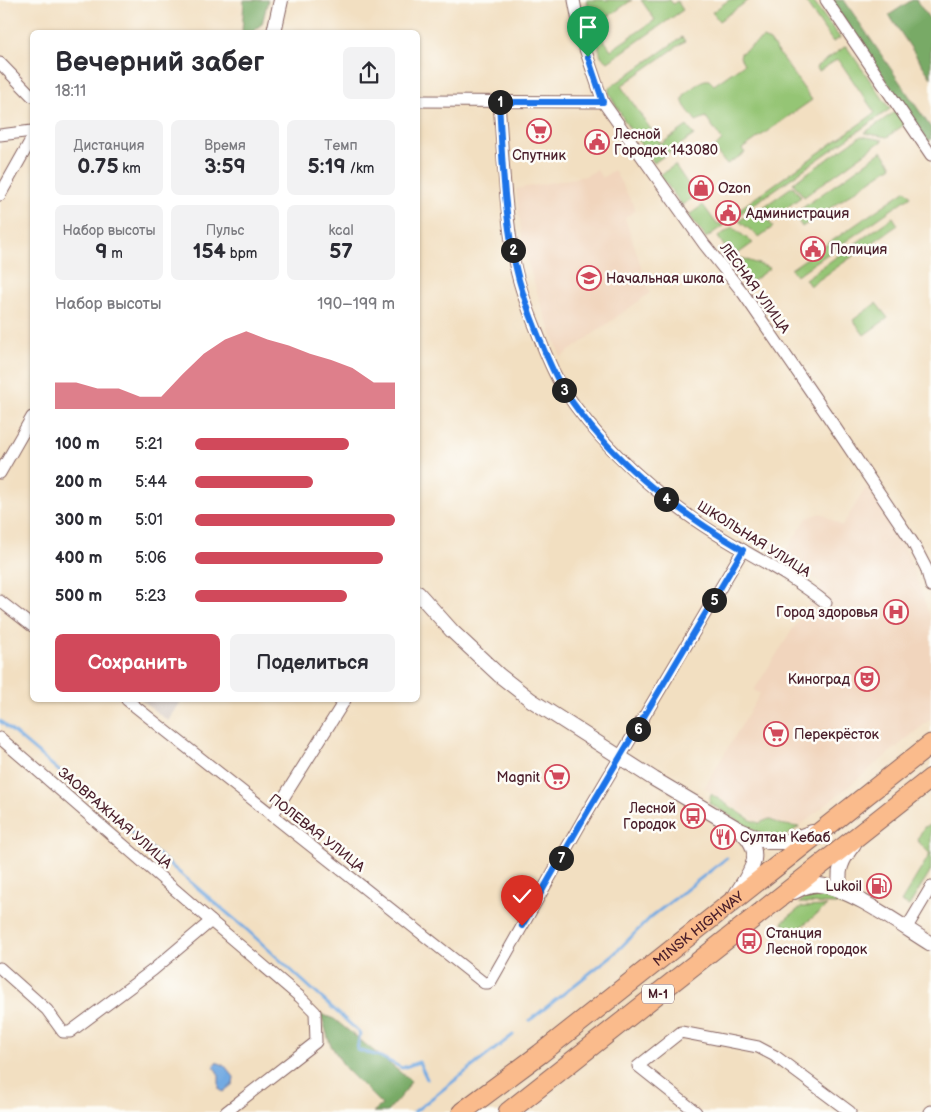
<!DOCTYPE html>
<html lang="ru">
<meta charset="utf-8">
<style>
:root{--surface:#fff;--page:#f2f2f3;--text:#2b2b33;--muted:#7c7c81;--accent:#d1495b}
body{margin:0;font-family:"Balsamiq Sans",sans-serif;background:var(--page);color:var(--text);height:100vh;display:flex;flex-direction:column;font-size:19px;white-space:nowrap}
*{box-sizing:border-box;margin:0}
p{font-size:16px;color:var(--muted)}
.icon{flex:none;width:28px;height:28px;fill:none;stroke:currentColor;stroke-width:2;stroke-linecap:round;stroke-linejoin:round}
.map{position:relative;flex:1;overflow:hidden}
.side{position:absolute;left:30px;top:30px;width:390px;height:672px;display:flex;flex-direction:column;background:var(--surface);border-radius:8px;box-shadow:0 1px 4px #0004}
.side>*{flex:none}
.pin{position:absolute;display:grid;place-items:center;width:42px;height:42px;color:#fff;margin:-51px -21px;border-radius:50% 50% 50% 0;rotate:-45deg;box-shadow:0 0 5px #0007}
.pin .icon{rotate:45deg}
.km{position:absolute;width:25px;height:25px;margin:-12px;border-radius:50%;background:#222;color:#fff;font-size:14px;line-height:25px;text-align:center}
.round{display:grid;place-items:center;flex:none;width:52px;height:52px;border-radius:8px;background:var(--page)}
.head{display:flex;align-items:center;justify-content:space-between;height:85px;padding:0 25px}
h1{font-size:28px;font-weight:800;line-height:38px}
.metrics{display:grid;grid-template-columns:repeat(3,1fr);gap:8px;height:85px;padding:5px 25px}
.metrics div{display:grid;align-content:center;border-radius:8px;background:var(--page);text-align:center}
.metrics b{font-size:21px;font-weight:800}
.metrics small{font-size:14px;font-weight:400}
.metrics p{font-size:14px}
.chart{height:140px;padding:10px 25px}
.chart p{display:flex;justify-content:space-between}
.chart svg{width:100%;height:90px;margin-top:5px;fill:var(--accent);opacity:.7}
.cta{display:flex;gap:10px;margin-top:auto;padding:10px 25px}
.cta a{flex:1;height:58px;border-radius:8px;background:var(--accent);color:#fff;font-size:20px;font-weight:800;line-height:58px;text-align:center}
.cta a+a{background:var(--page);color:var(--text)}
ul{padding:0 25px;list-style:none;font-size:16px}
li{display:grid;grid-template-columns:80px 60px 1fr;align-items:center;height:38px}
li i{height:12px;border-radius:6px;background:var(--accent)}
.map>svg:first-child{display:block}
.built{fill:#f1d5bd}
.industrial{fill:#cec1ba}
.green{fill:#95c574;stroke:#707250}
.forest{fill:#78aa66;stroke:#616448}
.water{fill:#73aae2;stroke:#5e6486}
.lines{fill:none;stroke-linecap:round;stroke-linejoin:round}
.stream{stroke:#73aae2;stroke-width:3}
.minor-casing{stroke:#856260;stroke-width:13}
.tertiary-casing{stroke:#856260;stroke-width:16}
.trunk-casing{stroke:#856260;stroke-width:21}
.minor{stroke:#fff;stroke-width:11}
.tertiary{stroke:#fff;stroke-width:14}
.trunk{stroke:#fabb8c;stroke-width:19}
.route-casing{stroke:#fff;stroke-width:10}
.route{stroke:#1a73e8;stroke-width:6}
.labels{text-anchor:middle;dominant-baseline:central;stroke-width:5;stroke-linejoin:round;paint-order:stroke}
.shield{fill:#fdfcf7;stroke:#806168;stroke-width:1}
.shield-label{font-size:12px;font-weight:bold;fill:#4a1f2b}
.poi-label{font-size:14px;fill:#4a1f2b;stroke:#fdfcf7;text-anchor:start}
.street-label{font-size:14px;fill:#4a1f2b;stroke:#fdfcf7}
</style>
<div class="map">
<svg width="931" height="1112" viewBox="0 0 931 1112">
<rect width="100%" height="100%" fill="#fdfcf7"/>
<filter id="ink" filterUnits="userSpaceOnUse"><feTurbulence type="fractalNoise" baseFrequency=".02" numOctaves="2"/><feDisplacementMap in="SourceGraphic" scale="10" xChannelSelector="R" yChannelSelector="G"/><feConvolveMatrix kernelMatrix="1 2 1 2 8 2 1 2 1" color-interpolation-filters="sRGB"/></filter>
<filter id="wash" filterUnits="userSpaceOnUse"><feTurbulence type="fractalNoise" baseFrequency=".0096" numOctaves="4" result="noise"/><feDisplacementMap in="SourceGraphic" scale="20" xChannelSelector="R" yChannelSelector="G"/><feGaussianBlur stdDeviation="1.12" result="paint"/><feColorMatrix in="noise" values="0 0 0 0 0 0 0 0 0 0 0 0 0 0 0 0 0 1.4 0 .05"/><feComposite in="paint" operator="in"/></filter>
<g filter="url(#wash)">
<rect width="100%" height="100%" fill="#f2dfc1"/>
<!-- built -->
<g class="built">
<polygon points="597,170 602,178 614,170 636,210 625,218 650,293 561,357 542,308 528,263 527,254 524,253 516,189 585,176"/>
<polygon points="867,486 883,508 909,557 931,620 931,719 801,825 756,820 704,788 760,694 754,690 822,583 781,558 807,518 821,513 842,526"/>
</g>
<!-- industrial -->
<polygon class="industrial" points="141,700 182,700 168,721"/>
<!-- green -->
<g class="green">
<polygon points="586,0 632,0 593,27"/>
<polygon points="641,0 670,0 673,4 677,1 683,10 608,62 601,56 595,33 598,31 611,50 655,20"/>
<polygon points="729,0 749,0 719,21 712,12"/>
<polygon points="804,0 812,0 840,38 833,42"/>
<polygon points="682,37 685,41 621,86 661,144 687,126 694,135 654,163 627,125 609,93 609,88"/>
<path d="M 763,38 L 770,41 L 812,100 L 742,149 L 745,153 L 729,163 L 726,164 L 714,149 L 722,140 L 706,117 L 696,121 C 684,104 674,100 695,86 C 699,83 703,79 709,80 L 714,85 L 744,64 L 740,57 L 741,53 Z"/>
<polygon points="846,46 890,109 740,214 738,210 875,113 838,59 819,71 816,67"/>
<polygon points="899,109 908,122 887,137 864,133"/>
<polygon points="861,136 883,140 804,197 793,183"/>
<polygon points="882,151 892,166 802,227 794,214"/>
<polygon points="675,165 696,196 682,205 660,175"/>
<polygon points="793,186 801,197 770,220 762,208"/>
<polygon points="906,190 911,196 796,276 791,269"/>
<polygon points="703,205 716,223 724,225 706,238 689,215"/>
<polygon points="759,207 773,227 759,237 739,221"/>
<polygon points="893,217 898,225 810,286 805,279"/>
<polygon points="732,227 753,243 732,258 718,237"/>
<polygon points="739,257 770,268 751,282 733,261"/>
<polygon points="876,303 888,318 864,335 853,320"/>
<polygon points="711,794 751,820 759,823 769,819 779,824 799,827 784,837 765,837 709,803"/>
<polygon points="931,825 931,870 909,906 901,902 930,854 917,840 924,827"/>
<polygon points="816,890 830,893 862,912 861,914 837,904 799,903 810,893"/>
<polygon points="827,906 792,934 782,922 801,907"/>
</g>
<!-- forest -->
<g class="forest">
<polygon points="244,0 268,0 262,24 254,30 254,32 242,32"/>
<polygon points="831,0 844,0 931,128 931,139 928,141"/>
<polygon points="912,0 916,0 931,21 931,78 889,15"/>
<polygon points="321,1014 334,1019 411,1081 406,1090 387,1112 373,1112 382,1105 346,1069 330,1044"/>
</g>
<!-- water -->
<polygon class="water" points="216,1062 224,1065 234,1077 233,1084 223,1092 219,1089 219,1075 214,1067"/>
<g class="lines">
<!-- stream -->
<g class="stream">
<polyline points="0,721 246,929 360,1033 357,1050 379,1056 402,1068 419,1062 427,1079"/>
<polyline points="530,1020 614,954 651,917 727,858"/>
<polyline points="414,1112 513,1035"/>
</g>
</g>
</g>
<g filter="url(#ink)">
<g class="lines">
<defs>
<g id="minor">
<polyline points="574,0 581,37 603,102 704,244 743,293 829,418 913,543 926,568 931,586"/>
<polyline points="826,0 931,155"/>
<polyline points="0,63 32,96"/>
<polyline points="418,101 603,102"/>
<path d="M 499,102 C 503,155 505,208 514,260 C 518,284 527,307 536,329 C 544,349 552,372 564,390 C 597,440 641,481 689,516 C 733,548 784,569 826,603"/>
<polyline points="0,135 32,131"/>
<polyline points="0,195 32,138"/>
<polyline points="0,473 32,417"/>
<polyline points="0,601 32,626"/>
<polyline points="127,700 484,983 488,983 491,981 585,816 743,550"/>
<polyline points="0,738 211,921"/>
<polyline points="272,816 345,700"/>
<polyline points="906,929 931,887"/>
<polyline points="0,968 47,1010 63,1032 70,1032 153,970 211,921 300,997 315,1012 316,1042 226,1112"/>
<polyline points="696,1112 638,1066 681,1032 758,1047 775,1056 850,1112"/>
<polyline points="930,1112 931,1111"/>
</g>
<g id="tertiary">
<polyline points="274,32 281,0"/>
<polyline points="418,593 452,631 499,675 531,700 654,779 740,830 768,842 785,842 812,832"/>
<path d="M 843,891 C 834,873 843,858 854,844"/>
<path d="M 794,892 C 802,888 810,884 819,885 C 850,888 903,927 931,944"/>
<path d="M 736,894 C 750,872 766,854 742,832"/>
</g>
<g id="trunk">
<path id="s1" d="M 462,1112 L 540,1054 L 931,744"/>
<polyline points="508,1112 931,778"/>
</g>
</defs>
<!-- minor casing -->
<use href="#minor" class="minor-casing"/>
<!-- tertiary casing -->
<use href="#tertiary" class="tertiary-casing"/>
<!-- trunk casing -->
<use href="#trunk" class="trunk-casing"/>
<!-- minor -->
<use href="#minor" class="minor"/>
<!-- tertiary -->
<use href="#tertiary" class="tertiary"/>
<!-- trunk -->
<use href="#trunk" class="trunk"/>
</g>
</g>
<g class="lines" filter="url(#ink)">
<defs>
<path id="route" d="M 522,926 L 585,816 L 743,550 C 673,509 609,459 564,390 C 552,372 545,352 537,332 C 528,310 520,287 515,264 C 504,211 502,155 499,102 L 603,102 L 588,57"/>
</defs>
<!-- route casing -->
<use href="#route" class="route-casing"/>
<!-- route -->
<use href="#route" class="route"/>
</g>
<!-- icons -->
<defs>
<symbol id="supermarket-ring" viewBox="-11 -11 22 22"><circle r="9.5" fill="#fdfcf7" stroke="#d1495b" stroke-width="1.5"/><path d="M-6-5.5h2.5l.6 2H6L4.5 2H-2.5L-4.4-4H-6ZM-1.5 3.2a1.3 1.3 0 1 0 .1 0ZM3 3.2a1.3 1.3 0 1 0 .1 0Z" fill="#d1495b"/></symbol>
<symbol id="civic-ring" viewBox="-11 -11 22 22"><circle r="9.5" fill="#fdfcf7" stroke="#d1495b" stroke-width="1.5"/><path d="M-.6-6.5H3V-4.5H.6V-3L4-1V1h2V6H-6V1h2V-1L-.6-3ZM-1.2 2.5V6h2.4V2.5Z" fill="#d1495b"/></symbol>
<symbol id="shop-ring" viewBox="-11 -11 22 22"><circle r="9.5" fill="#fdfcf7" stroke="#d1495b" stroke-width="1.5"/><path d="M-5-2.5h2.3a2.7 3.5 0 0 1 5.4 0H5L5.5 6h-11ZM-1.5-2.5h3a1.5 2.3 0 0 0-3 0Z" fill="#d1495b"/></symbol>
<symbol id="school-ring" viewBox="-11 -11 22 22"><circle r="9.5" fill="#fdfcf7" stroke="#d1495b" stroke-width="1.5"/><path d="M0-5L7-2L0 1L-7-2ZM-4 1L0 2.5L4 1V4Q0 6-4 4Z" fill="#d1495b"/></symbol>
<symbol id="hospital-ring" viewBox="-11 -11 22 22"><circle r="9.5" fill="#fdfcf7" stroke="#d1495b" stroke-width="1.5"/><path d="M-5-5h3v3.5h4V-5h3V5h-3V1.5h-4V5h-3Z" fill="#d1495b"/></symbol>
<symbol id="theatre-ring" viewBox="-11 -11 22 22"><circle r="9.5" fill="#fdfcf7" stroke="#d1495b" stroke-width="1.5"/><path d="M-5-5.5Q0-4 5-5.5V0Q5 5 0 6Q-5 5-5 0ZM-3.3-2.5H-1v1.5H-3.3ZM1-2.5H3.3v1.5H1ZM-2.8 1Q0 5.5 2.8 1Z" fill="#d1495b"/></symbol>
<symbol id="bus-ring" viewBox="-11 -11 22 22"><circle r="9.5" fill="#fdfcf7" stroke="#d1495b" stroke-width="1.5"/><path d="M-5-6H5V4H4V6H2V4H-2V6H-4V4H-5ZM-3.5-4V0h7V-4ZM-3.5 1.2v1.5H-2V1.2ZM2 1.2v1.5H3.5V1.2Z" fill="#d1495b"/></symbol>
<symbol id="restaurant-ring" viewBox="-11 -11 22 22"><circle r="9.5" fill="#fdfcf7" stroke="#d1495b" stroke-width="1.5"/><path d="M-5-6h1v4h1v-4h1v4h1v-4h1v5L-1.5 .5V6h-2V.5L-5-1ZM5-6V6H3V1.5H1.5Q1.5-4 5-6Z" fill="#d1495b"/></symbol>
<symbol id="fuel-ring" viewBox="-11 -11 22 22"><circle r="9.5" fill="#fdfcf7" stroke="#d1495b" stroke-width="1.5"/><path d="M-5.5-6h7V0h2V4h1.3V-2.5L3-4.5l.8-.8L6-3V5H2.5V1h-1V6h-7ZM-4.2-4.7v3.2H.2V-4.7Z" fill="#d1495b"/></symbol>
</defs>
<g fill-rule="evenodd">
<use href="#supermarket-ring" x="525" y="117" width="28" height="28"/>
<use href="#civic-ring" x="583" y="128" width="28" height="28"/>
<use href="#shop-ring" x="687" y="174" width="28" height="28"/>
<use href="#civic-ring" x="714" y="199" width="28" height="28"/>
<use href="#civic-ring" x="799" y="235" width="28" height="28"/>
<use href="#school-ring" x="575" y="264" width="28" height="28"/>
<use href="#hospital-ring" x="882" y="598" width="28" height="28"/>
<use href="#theatre-ring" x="853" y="665" width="28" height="28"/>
<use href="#supermarket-ring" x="762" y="720" width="28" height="28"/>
<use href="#supermarket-ring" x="543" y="763" width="28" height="28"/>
<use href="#bus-ring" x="679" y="802" width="28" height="28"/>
<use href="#restaurant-ring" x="709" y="823" width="28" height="28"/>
<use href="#fuel-ring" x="865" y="872" width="28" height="28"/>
<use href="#bus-ring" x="735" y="927" width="28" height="28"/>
</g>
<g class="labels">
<!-- shield labels -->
<rect class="shield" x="642" y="984.5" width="32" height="19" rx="4"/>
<g class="shield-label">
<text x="658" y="994">М-1</text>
</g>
<!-- poi labels -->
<g class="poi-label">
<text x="614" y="134">Лесной<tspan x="614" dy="16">Городок 143080</tspan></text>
<text x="539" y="155" text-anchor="middle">Спутник</text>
<text x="718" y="188">Ozon</text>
<text x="746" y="213">Администрация</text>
<text x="830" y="249">Полиция</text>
<text x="606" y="278">Начальная школа</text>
<text x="878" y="612" text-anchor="end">Город здоровья</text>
<text x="850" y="679" text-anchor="end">Киноград</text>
<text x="794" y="734">Перекрёсток</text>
<text x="540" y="777" text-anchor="end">Magnit</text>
<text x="676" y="808" text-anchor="end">Лесной<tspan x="676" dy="16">Городок</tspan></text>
<text x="740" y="837">Султан Кебаб</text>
<text x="862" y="886" text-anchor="end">Lukoil</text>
<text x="766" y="933">Станция<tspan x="766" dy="16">Лесной городок</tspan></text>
</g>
<!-- street labels -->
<g class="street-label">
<text transform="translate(755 288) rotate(54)">ЛЕСНАЯ УЛИЦА</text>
<text transform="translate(754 539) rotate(32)">ШКОЛЬНАЯ УЛИЦА</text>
<text transform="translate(115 818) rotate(41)">ЗАОВРАЖНАЯ УЛИЦА</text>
<text transform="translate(317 833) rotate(38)">ПОЛЕВАЯ УЛИЦА</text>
<text stroke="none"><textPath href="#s1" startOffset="299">MINSK HIGHWAY</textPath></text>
</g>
</g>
</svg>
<div class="pin" style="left:588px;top:57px;background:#1e9e55"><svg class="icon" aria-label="arrive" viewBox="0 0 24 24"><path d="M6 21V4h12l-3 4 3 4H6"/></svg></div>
<div class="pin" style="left:522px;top:926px;background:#d93025"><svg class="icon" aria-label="check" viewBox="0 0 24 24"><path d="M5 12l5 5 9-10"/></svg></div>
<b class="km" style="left:500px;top:102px">1</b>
<b class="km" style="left:513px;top:250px">2</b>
<b class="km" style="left:564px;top:390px">3</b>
<b class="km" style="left:666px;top:499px">4</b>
<b class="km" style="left:714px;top:600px">5</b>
<b class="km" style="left:638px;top:729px">6</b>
<b class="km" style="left:561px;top:858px">7</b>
<section class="side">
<div class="head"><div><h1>Вечерний забег</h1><p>18:11</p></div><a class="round"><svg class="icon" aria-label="share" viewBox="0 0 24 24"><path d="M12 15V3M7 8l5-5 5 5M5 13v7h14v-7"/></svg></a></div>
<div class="metrics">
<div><p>Дистанция</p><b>0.75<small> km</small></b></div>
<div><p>Время</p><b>3:59</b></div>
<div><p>Темп</p><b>5:19<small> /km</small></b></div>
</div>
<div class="metrics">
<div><p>Набор высоты</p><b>9<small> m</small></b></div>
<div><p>Пульс</p><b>154<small> bpm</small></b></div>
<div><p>kcal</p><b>57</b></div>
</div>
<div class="chart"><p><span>Набор высоты</span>190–199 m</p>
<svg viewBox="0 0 160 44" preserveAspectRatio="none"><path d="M0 44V31L10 31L20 34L30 34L40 38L50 38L60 27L70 17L80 10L90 6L100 10L110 13L120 17L130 20L140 24L150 31L160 31V44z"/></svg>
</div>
<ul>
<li><b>100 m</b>5:21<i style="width:77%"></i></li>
<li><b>200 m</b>5:44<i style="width:59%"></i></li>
<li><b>300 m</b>5:01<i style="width:100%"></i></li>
<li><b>400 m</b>5:06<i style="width:94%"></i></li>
<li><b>500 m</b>5:23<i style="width:76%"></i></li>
</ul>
<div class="cta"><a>Сохранить</a><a>Поделиться</a></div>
</section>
</div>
